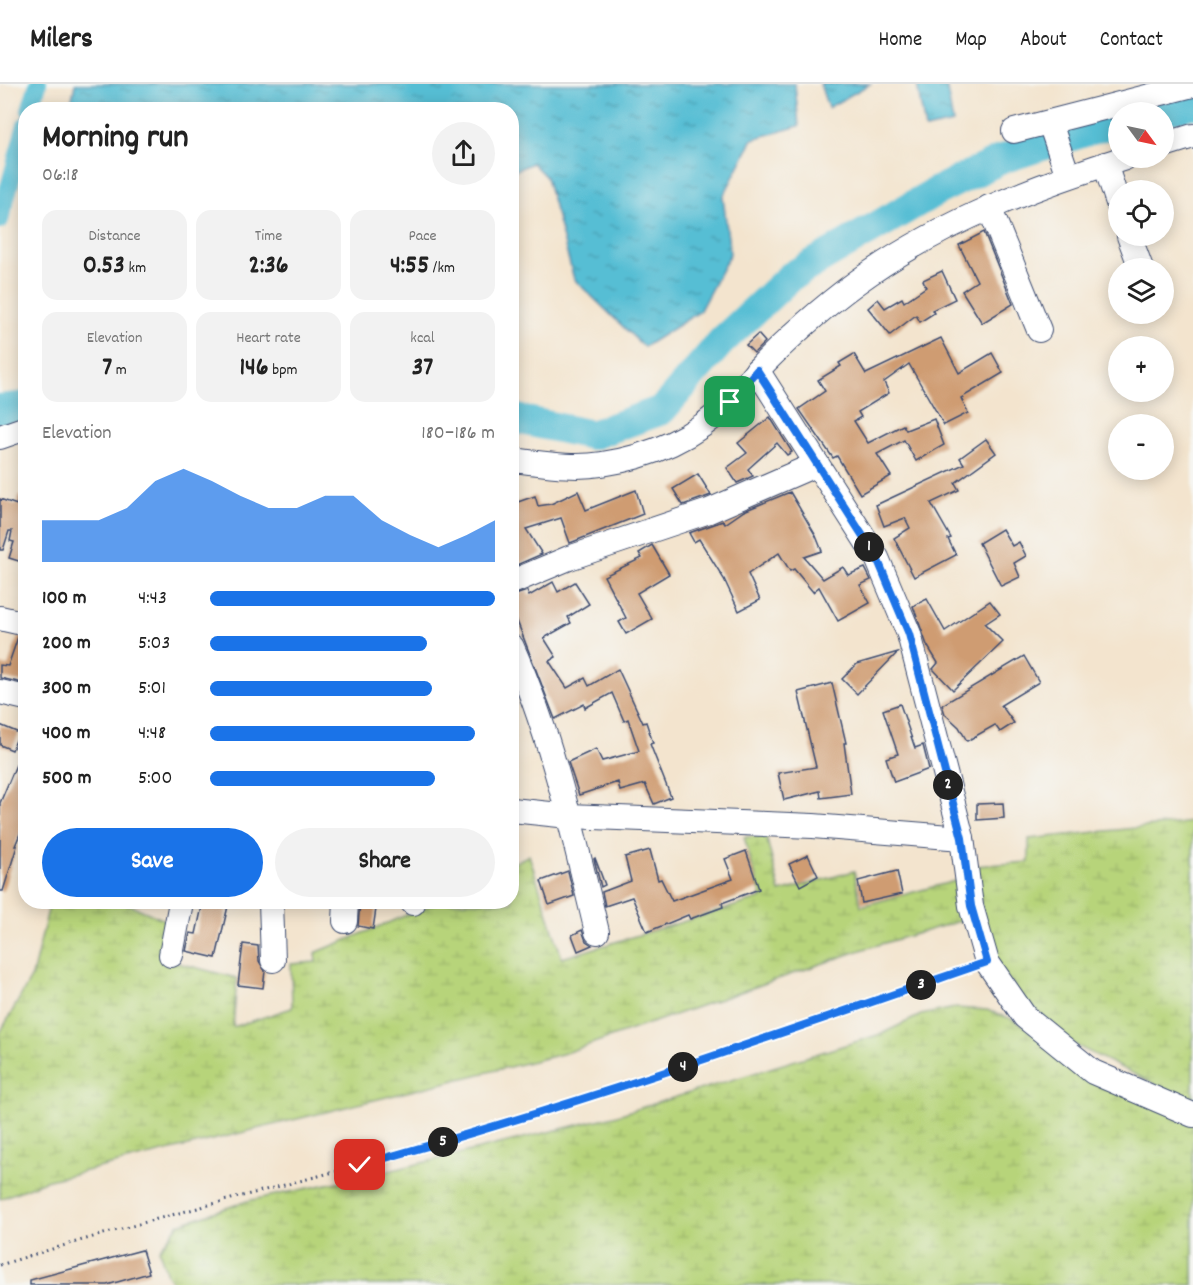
<!DOCTYPE html>
<meta charset="utf-8">
<style>
:root{--surface:#fff;--page:#f2f2f2;--text:#222;--muted:#767676;--line:#e0e0e0;--accent:#1a73e8}
body{margin:0;font-family:Dekko,sans-serif;background:var(--page);color:var(--text);height:100vh;display:flex;flex-direction:column;font-size:22px;white-space:nowrap}
*{box-sizing:border-box;margin:0}
p{font-size:20px;color:var(--muted)}
.icon{flex:none;width:33px;height:33px;fill:none;stroke:currentColor;stroke-width:2;stroke-linecap:round;stroke-linejoin:round}
.map{position:relative;flex:1;overflow:hidden}
.sheet{position:absolute;left:18px;top:18px;width:501px;height:807px;display:flex;flex-direction:column;background:var(--surface);border-radius:24px;box-shadow:0 3px 15px #0003}
.sheet>*{flex:none}
.needle{width:39px;rotate:123deg}
.buttons{position:absolute;left:1108px;top:18px;display:grid;gap:12px}
.buttons a{display:grid;place-items:center;width:66px;height:66px;border-radius:50%;background:var(--surface);box-shadow:0 3px 15px #0003;font-size:30px}
.pin{position:absolute;display:grid;place-items:center;width:51px;height:51px;color:#fff;margin:-26px;border-radius:12px;box-shadow:0 3px 9px #0006}
.km{position:absolute;width:30px;height:30px;margin:-15px;border-radius:50%;background:#222;color:#fff;font-size:16px;line-height:30px;text-align:center}
.round{display:grid;place-items:center;flex:none;width:63px;height:63px;border-radius:32px;background:var(--page)}
.summary{display:flex;align-items:center;justify-content:space-between;height:102px;padding:0 24px}
h1{font-size:33px;font-weight:700;line-height:45px}
.metrics{display:grid;grid-template-columns:repeat(3,1fr);gap:9px;height:102px;padding:6px 24px}
.metrics div{display:grid;align-content:center;border-radius:15px;background:var(--page);text-align:center}
.metrics b{font-size:26px;font-weight:700}
.metrics small{font-size:16px;font-weight:400}
.metrics p{font-size:16px}
.chart{height:168px;padding:12px 24px}
.chart p{display:flex;justify-content:space-between}
.chart svg{width:100%;height:108px;margin-top:6px;fill:var(--accent);opacity:.7}
.action{display:flex;gap:12px;margin-top:auto;padding:12px 24px}
.action a{flex:1;height:69px;border-radius:36px;background:var(--accent);color:#fff;font-size:24px;font-weight:700;line-height:69px;text-align:center}
.action a+a{background:var(--page);color:var(--text)}
ul{padding:0 24px;list-style:none;font-size:20px}
li{display:grid;grid-template-columns:96px 72px 1fr;align-items:center;height:45px}
li i{height:15px;border-radius:8px;background:var(--accent)}
header{display:flex;align-items:center;gap:36px;box-sizing:border-box;height:84px;padding:0 30px;background:var(--surface);border-bottom:2px solid var(--line)}
header strong{font-size:28px}
nav{display:flex;gap:33px;margin-inline-start:auto;font-size:21px}
.map>svg:first-child{display:block}
.wetland{fill:url(#wetland-marsh);stroke:#69826c;stroke-width:1.5}
.water{fill:url(#water-ripples);stroke:#397699;stroke-width:1.5}
.lines{fill:none;stroke-linecap:round;stroke-linejoin:round}
.canal{stroke:#57bed4;stroke-width:18}
.river{stroke:#57bed4;stroke-width:30}
.building{fill:#cf9c72}
.minor-casing{stroke:#3b4a6f;stroke-width:26}
.path{stroke:#3b4a6f;stroke-width:3;stroke-dasharray:1.5 4.5;stroke-linecap:butt}
.minor{stroke:#fff;stroke-width:24}
.route-casing{stroke:#fff;stroke-width:12}
.route{stroke:#1a73e8;stroke-width:8}
</style>
<header>
<strong>Milers</strong>
<nav><a>Home</a><a>Map</a><a>About</a><a>Contact</a></nav>
</header>
<div class="map">
<svg width="1193" height="1201" viewBox="0 0 1193 1201">
<defs>
<pattern id="wetland-marsh" width="20" height="14" patternUnits="userSpaceOnUse" patternTransform="scale(1.5)"><rect width="20" height="14" fill="#b7d47a"/><path d="M1 5h8M5 5V1M11 12h8M15 12V8" fill="none" stroke="#9db66c"/></pattern>
<pattern id="water-ripples" width="26" height="14" patternUnits="userSpaceOnUse" patternTransform="scale(1.5)"><rect width="26" height="14" fill="#57bed4"/><path d="M2 4q2-2 4 0t4 0M15 11q2-2 4 0t4 0" fill="none" stroke="#479baf"/></pattern>
</defs>
<rect width="100%" height="100%" fill="#f6f6f2"/>
<filter id="ink" filterUnits="userSpaceOnUse"><feTurbulence type="fractalNoise" baseFrequency=".0167" numOctaves="2"/><feDisplacementMap in="SourceGraphic" scale="12" xChannelSelector="R" yChannelSelector="G"/><feConvolveMatrix kernelMatrix="1 2 1 2 8 2 1 2 1" color-interpolation-filters="sRGB"/></filter>
<filter id="wash" filterUnits="userSpaceOnUse"><feTurbulence type="fractalNoise" baseFrequency=".008" numOctaves="4" result="noise"/><feDisplacementMap in="SourceGraphic" scale="24" xChannelSelector="R" yChannelSelector="G"/><feGaussianBlur stdDeviation="1.35" result="paint"/><feColorMatrix in="noise" values="0 0 0 0 0 0 0 0 0 0 0 0 0 0 0 0 0 1.4 0 .05"/><feComposite in="paint" operator="in"/></filter>
<g filter="url(#wash)">
<rect width="100%" height="100%" fill="#f3e4ce"/>
<!-- wetland -->
<g class="wetland">
<polygon points="1193,738 1193,1019 1073,960 1019,910 997,880 983,834 975,782 1029,778 1029,755"/>
<polygon points="766,752 780,808 854,787 861,822 959,796 967,835 864,865 562,970 45,1097 0,1115 0,949 32,892 50,818 123,818 172,839 166,876 237,894 233,943 292,924 291,880 316,878 315,869 438,818 512,818 512,780 529,771 562,874 762,814 744,753"/>
<polygon points="955,924 987,926 1012,935 1193,1039 1193,1201 174,1201 167,1191 159,1166 179,1140 247,1117 389,1087 614,1032 881,950 921,931"/>
</g>
<!-- water -->
<g class="water">
<polygon points="75,0 795,0 799,42 753,55 723,113 730,170 699,228 644,263 574,195 546,93 532,79 512,88 512,26 70,25"/>
<polygon points="820,0 870,0 828,24"/>
<polygon points="917,0 946,0 953,39 925,45"/>
</g>
<g class="lines">
<!-- canal -->
<g class="canal">
<polyline points="30,26 38,0"/>
<polyline points="0,136 26,41"/>
</g>
<!-- river -->
<g class="river">
<polyline points="1158,28 1193,20"/>
<polyline points="0,325 26,322"/>
<polyline points="512,334 592,351 662,326 721,258 790,193 935,108 1002,75 1119,37"/>
</g>
</g>
<g id="blocks">
<!-- building -->
<g class="building">
<polygon points="984,148 1013,220 982,239 962,207 977,197 959,161"/>
<polygon points="942,187 955,215 932,226 934,229 920,238 916,231 890,251 868,224 878,215 885,224 902,214 904,218 926,203 923,196"/>
<polygon points="758,250 765,258 754,269 746,261"/>
<polygon points="941,254 959,289 992,269 1003,289 961,314 968,329 944,341 909,280 884,298 889,309 858,328 861,333 854,337 868,359 903,341 906,346 934,335 944,361 916,377 904,356 877,370 891,392 860,410 837,372 833,374 799,325 825,307 818,296 841,282 839,279 854,270 866,290"/>
<polygon points="770,333 792,368 787,371 777,359 748,385 753,392 737,399 727,384 747,369 738,359"/>
<polygon points="986,355 996,369 955,399 959,406 931,419 951,454 948,455 956,471 914,493 894,454 910,444 905,434 884,442 876,421 964,380 960,374"/>
<polygon points="698,390 711,411 683,421 673,405"/>
<polygon points="636,406 643,430 570,459 561,434 526,445 542,470 512,483 512,420 535,412 538,422 551,420 578,407 586,426"/>
<polygon points="790,408 816,452 822,467 804,473 823,495 843,483 848,491 865,484 871,496 860,501 870,519 838,537 819,503 813,508 794,485 790,487 779,469 748,490 760,516 739,527 724,495 699,455 694,458 689,449 723,437 725,440 744,427"/>
<polygon points="18,412 26,412 26,465 22,478 9,474 14,458 10,457 12,447 9,447 3,466 0,466 0,415 17,421"/>
<polygon points="1002,445 1012,462 1019,458 1026,472 1014,479 1020,493 1001,502 979,459"/>
<polygon points="652,461 669,490 637,509 652,535 626,550 619,538 626,534 604,492 642,474 639,469"/>
<polygon points="553,498 558,508 575,498 589,520 568,533 571,539 544,554 556,573 549,577 567,604 585,594 589,602 618,585 643,639 646,638 653,659 650,660 671,713 654,720 645,700 620,707 618,698 579,711 568,678 596,665 602,677 639,667 628,635 624,637 612,609 585,624 584,620 555,635 512,524 512,512 527,507 529,512"/>
<polygon points="927,515 945,547 990,517 1000,530 985,540 1003,558 953,606 933,585 938,579 927,561 913,522"/>
<polygon points="18,553 26,553 23,599 0,594 0,581 8,582"/>
<polygon points="898,568 857,610 842,595 857,580"/>
<polygon points="1024,572 1039,598 1001,621 1014,639 1000,648 995,641 967,657 959,643 945,630 942,621"/>
<polygon points="832,599 846,659 844,659 851,710 821,714 820,707 784,716 778,689 816,683 798,608"/>
<polygon points="900,620 915,664 923,661 929,685 894,698 886,674 898,670 883,626"/>
<polygon points="0,641 19,649 12,666 0,661"/>
<polygon points="26,657 26,735 15,762 17,762 3,807 0,807 0,719"/>
<polygon points="1003,719 1004,734 977,736 977,720"/>
<polygon points="650,766 658,796 661,795 672,817 733,795 725,775 746,767 759,805 722,819 723,823 690,835 688,831 647,848 632,813 605,822 602,808 631,797 625,773"/>
<polygon points="808,771 818,792 800,802 789,780"/>
<polygon points="595,774 605,801 601,803 594,775"/>
<polygon points="568,787 574,812 549,821 541,797"/>
<polygon points="897,787 902,810 862,819 858,797"/>
<polygon points="203,818 228,822 216,874 186,867 190,849 196,850"/>
<polygon points="360,818 377,818 373,845 358,842"/>
<polygon points="582,846 586,857 592,861 578,867 572,851"/>
<polygon points="243,860 258,862 259,877 265,887 263,904 238,901"/>
<polygon points="142,1166 149,1189 107,1201 30,1201 30,1196"/>
</g>
</g>
</g>
<g filter="url(#ink)">
<use href="#blocks" fill-opacity="0" stroke="#3b4a6f" stroke-width="1.5"/>
<g class="lines">
<defs>
<g id="minor">
<polyline points="1050,39 1068,92"/>
<polyline points="1014,47 1193,1"/>
<polyline points="1164,61 1193,52"/>
<polyline points="1105,80 1119,122"/>
<polyline points="989,123 1039,246"/>
<polyline points="1129,152 1141,184"/>
<polyline points="757,286 877,474 909,550 962,754 971,822 987,878 1025,933 1093,988 1193,1031"/>
<polyline points="0,353 26,344"/>
<path d="M 512,376 C 541,379 572,385 602,380 C 650,373 696,353 730,318 C 743,305 753,290 766,277 C 798,245 832,215 870,189 C 948,136 1035,102 1125,74"/>
<polyline points="512,498 569,474 709,427 817,380"/>
<polyline points="0,534 22,539"/>
<path d="M 512,563 C 552,653 574,752 597,848"/>
<polyline points="0,608 26,614"/>
<polyline points="512,726 569,732 813,742 962,754"/>
<polyline points="271,818 273,876"/>
<polyline points="413,819 413,818"/>
<polyline points="345,837 346,818"/>
<polyline points="171,871 181,818"/>
</g>
</defs>
<!-- minor casing -->
<use href="#minor" class="minor-casing"/>
<!-- path -->
<path class="path" d="M 0,1181 C 165,1129 334,1090 500,1043 C 658,997 812,939 967,885"/>
<!-- minor -->
<use href="#minor" class="minor"/>
</g>
</g>
<g class="lines" filter="url(#ink)">
<defs>
<path id="route" d="M 360,1081 C 572,1023 779,950 987,878 L 971,822 L 962,754 L 909,550 L 877,474 L 757,286 L 730,318"/>
</defs>
<!-- route casing -->
<use href="#route" class="route-casing"/>
<!-- route -->
<use href="#route" class="route"/>
</g>
</svg>
<div class="buttons">
<a><svg class="needle" viewBox="-14 -14 28 28"><path d="M0-13l5 13h-10z" fill="#e53935"/><path d="M0 13l5-13h-10z" fill="#767676"/></svg></a>
<a><svg class="icon" aria-label="locate" viewBox="0 0 24 24"><circle cx="12" cy="12" r="6"/><path d="M12 2v4M12 18v4M2 12h4M18 12h4"/></svg></a>
<a><svg class="icon" aria-label="layers" viewBox="0 0 24 24"><path d="M12 4l9 5-9 5-9-5zM3 14l9 5 9-5"/></svg></a>
<a>+</a>
<a>−</a>
</div>
<div class="pin" style="left:730px;top:318px;background:#1e9e55"><svg class="icon" aria-label="arrive" viewBox="0 0 24 24"><path d="M6 21V4h12l-3 4 3 4H6"/></svg></div>
<div class="pin" style="left:360px;top:1081px;background:#d93025"><svg class="icon" aria-label="check" viewBox="0 0 24 24"><path d="M5 12l5 5 9-10"/></svg></div>
<b class="km" style="left:869px;top:463px">1</b>
<b class="km" style="left:948px;top:701px">2</b>
<b class="km" style="left:921px;top:901px">3</b>
<b class="km" style="left:683px;top:983px">4</b>
<b class="km" style="left:443px;top:1058px">5</b>
<section class="sheet">
<div class="summary"><div><h1>Morning run</h1><p>06:18</p></div><a class="round"><svg class="icon" aria-label="share" viewBox="0 0 24 24"><path d="M12 15V3M7 8l5-5 5 5M5 13v7h14v-7"/></svg></a></div>
<div class="metrics">
<div><p>Distance</p><b>0.53<small> km</small></b></div>
<div><p>Time</p><b>2:36</b></div>
<div><p>Pace</p><b>4:55<small> /km</small></b></div>
</div>
<div class="metrics">
<div><p>Elevation</p><b>7<small> m</small></b></div>
<div><p>Heart rate</p><b>146<small> bpm</small></b></div>
<div><p>kcal</p><b>37</b></div>
</div>
<div class="chart"><p><span>Elevation</span>180–186 m</p>
<svg viewBox="0 0 160 44" preserveAspectRatio="none"><path d="M0 44V27L10 27L20 27L30 22L40 11L50 6L60 11L70 17L80 22L90 22L100 17L110 17L120 27L130 33L140 38L150 33L160 27V44z"/></svg>
</div>
<ul>
<li><b>100 m</b>4:43<i style="width:100%"></i></li>
<li><b>200 m</b>5:03<i style="width:76%"></i></li>
<li><b>300 m</b>5:01<i style="width:78%"></i></li>
<li><b>400 m</b>4:48<i style="width:93%"></i></li>
<li><b>500 m</b>5:00<i style="width:79%"></i></li>
</ul>
<div class="action"><a>Save</a><a>Share</a></div>
</section>
</div>
